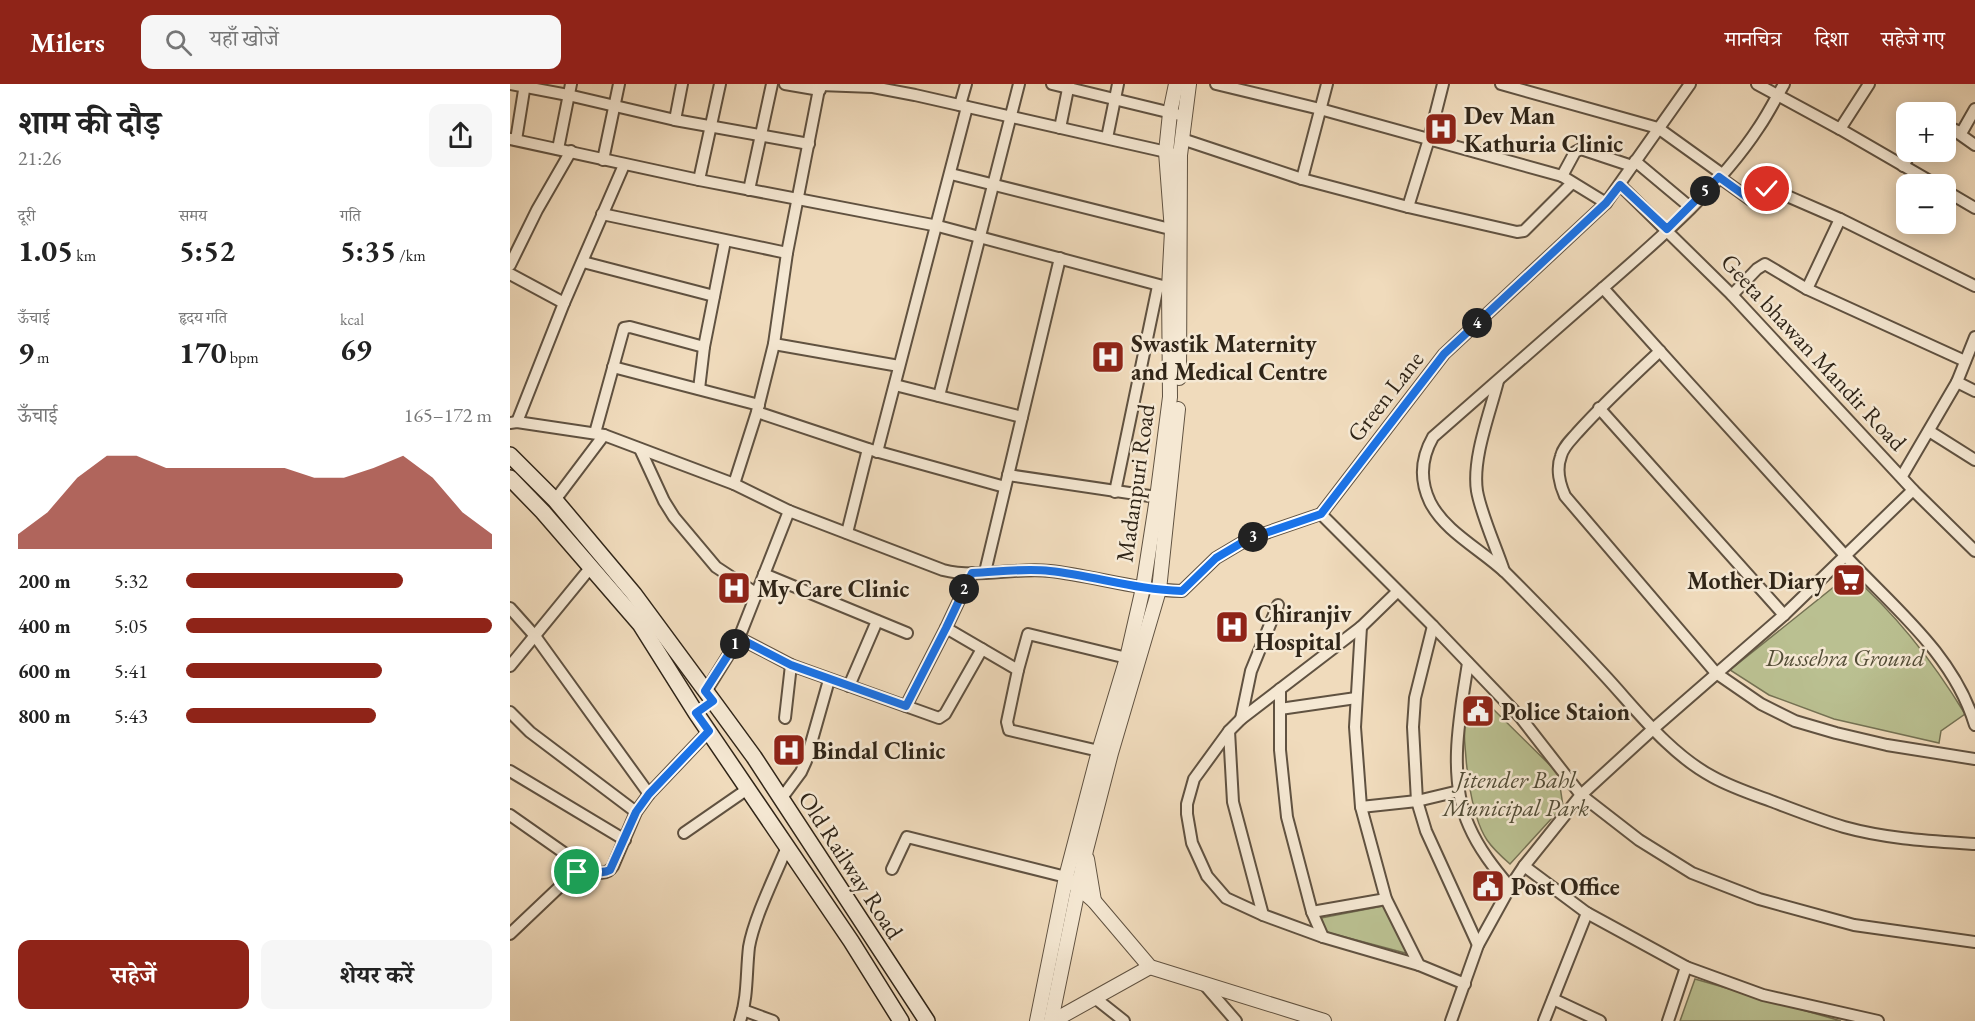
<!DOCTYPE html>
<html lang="hi">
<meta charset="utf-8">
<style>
:root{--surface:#fff;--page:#f6f6f6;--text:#222;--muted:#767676;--accent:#8f2418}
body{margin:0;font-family:"EB Garamond","Noto Serif Devanagari",serif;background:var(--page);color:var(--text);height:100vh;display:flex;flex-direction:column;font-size:22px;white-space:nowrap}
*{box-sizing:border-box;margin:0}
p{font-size:20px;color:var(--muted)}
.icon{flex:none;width:33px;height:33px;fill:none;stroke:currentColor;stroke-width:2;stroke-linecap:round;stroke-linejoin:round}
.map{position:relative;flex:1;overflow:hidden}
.sheet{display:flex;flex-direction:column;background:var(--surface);width:510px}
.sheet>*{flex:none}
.buttons{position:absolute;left:1386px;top:18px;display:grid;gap:12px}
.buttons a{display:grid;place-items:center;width:60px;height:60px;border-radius:12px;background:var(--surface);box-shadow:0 3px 15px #0003;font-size:30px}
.pin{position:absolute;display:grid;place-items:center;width:51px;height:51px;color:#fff;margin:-26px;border:3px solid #fff;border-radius:50%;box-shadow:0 2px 6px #0007}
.km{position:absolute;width:30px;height:30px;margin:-15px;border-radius:50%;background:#222;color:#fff;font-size:16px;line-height:30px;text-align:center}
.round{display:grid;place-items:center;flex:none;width:63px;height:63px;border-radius:12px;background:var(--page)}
.headline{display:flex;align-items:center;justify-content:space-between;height:102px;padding:0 18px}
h1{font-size:33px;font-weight:700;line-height:45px}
.stats{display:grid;grid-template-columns:repeat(3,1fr);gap:9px;height:102px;padding:6px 18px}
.stats div{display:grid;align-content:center}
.stats b{font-size:30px;font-weight:700}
.stats small{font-size:16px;font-weight:400}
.stats p{font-size:16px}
.chart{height:168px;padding:12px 18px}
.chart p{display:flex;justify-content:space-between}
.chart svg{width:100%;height:108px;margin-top:6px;fill:var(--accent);opacity:.7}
.cta{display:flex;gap:12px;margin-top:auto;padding:12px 18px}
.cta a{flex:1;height:69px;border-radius:12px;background:var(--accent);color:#fff;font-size:24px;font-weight:700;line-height:69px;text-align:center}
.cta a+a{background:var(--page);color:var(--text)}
ul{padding:0 18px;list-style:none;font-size:20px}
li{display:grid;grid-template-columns:96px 72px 1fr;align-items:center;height:45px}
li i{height:15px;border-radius:8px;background:var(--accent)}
header{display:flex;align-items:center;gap:36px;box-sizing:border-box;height:84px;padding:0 30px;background:var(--accent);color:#fff}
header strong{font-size:28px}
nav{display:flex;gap:33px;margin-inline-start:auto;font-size:21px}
.search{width:420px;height:54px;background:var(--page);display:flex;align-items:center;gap:15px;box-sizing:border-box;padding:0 21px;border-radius:12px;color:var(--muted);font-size:22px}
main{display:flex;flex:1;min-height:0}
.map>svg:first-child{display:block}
.green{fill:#bac091;stroke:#757254;stroke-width:1.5}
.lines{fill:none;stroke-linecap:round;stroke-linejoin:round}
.minor-casing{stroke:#605241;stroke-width:14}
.tertiary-casing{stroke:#605241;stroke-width:16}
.secondary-casing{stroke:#302518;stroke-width:18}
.minor{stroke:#f5e8d3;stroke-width:10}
.tertiary{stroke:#f5e8d3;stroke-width:14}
.secondary{stroke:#f5e8d3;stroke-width:15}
.route-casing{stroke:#fff;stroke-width:12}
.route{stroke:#1a73e8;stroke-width:8}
.labels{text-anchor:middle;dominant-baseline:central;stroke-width:5;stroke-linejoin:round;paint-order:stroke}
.poi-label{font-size:24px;font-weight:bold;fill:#302518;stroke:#f5e8d3;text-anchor:start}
.street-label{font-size:24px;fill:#302518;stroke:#f5e8d3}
.park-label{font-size:24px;font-style:italic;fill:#524c36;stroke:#f5e8d3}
</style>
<header>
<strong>Milers</strong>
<div class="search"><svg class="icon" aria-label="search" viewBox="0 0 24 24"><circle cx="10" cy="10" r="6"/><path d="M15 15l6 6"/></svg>यहाँ खोजें</div>
<nav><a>मानचित्र</a><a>दिशा</a><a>सहेजे गए</a></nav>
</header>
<main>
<section class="sheet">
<div class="headline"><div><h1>शाम की दौड़</h1><p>21:26</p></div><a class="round"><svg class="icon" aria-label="share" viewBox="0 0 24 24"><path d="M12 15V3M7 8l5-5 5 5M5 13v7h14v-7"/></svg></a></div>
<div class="stats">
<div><p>दूरी</p><b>1.05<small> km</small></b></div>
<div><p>समय</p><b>5:52</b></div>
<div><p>गति</p><b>5:35<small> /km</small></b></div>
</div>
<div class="stats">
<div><p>ऊँचाई</p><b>9<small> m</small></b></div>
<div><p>हृदय गति</p><b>170<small> bpm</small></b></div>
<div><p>kcal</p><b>69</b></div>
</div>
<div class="chart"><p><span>ऊँचाई</span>165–172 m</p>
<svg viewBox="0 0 160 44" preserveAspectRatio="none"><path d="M0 44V38L10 29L20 15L30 6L40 6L50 11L60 11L70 11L80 11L90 11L100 15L110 15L120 11L130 6L140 15L150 29L160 38V44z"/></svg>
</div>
<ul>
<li><b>200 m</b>5:32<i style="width:71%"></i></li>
<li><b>400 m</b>5:05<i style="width:100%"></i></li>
<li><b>600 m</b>5:41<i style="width:64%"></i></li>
<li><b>800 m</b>5:43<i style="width:62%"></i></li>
</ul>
<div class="cta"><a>सहेजें</a><a>शेयर करें</a></div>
</section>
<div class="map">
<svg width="1465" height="937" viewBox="0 0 1465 937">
<rect width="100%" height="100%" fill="#f0dbbc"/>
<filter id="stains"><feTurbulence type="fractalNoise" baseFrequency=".00333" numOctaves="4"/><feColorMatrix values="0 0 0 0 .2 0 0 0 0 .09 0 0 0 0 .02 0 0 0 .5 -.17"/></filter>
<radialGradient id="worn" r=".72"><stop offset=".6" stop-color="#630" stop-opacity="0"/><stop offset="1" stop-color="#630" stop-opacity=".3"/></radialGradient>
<!-- green -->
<g class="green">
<path d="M 1340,490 C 1385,529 1424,579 1455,630 L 1431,647 L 1429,659 L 1324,635 L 1259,611 L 1220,586 Z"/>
<path d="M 981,623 L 1048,689 L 1053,722 L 1000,780 C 992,773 983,765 977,756 C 959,729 954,667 954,634 L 968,635 Z"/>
<polygon points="873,822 899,870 816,848 811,834"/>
<polygon points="1185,895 1331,937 1170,937"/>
</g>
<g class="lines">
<defs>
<g id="minor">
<polyline points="0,0 58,11 165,36 299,60"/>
<polyline points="275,0 310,6"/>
<polyline points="542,0 674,32"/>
<polyline points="706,0 810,25 1052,92 1096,119"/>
<polyline points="991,0 1148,44 1212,90"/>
<polyline points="1247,0 1330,45 1425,100"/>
<path d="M 1274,0 C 1266,14 1258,30 1249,43 C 1206,109 1136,166 1077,218 C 1026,263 975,308 923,353 C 911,374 909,395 920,418 C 935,448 972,466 996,489 C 1030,523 1064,558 1097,594 C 1129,629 1160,670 1203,693 C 1221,703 1242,710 1261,717 C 1285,726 1310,736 1334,743 C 1377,755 1421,757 1465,760"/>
<polyline points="310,1 363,3 405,11 661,69"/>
<polyline points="450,21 456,0"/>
<polyline points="165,36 172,0"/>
<polyline points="1436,42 1450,48 1453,46 1465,25"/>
<polyline points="550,44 559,0"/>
<polyline points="1330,45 1359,0"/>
<polyline points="1448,49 1465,61"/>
<polyline points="597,54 608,0"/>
<polyline points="0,55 189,96 428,142 664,205"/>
<polyline points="672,55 792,95 898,123 1007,148 1014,147 1062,99"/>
<polyline points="6,56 15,0"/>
<polyline points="48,65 61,0"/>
<polyline points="93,76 109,0"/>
<polyline points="1125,77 1180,123"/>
<polyline points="1393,82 1401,68"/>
<polyline points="441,90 668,147"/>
<polyline points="1052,92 1065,68 1071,65 1122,82"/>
<polyline points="1209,93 1241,116 1246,116 1255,105 1261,105 1330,135 1465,202"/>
<polyline points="792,95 817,0"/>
<polyline points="189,96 210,0"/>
<polyline points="1110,101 1222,211 1403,406 1465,467"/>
<polyline points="239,106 262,0"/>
<polyline points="1436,107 1465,124"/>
<polyline points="898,123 919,55 933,0"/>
<polyline points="92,130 277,169"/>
<polyline points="73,178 204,212"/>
<polyline points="0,181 27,126 61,67"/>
<polyline points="0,190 54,219"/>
<path d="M 1093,204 C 1172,292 1251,379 1331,467 C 1380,521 1443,568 1465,641"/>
<polyline points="1297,205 1330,135"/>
<polyline points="1222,211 1247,185 1255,180 1297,205 1455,277"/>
<polyline points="264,260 389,282"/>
<path d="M 1150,267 C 1121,294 1093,320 1067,349 C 1061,356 1053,363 1051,372 C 1046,385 1050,401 1055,412 L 1206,589 L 1251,620 L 1285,637 L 1326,649 L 1377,661 L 1465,675"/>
<polyline points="103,283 249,321"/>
<path d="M 988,297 C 980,329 962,374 967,407 C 971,430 986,463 994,487"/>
<polyline points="1447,298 1465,307"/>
<polyline points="385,301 512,333"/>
<polyline points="189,305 194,263 215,157"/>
<polyline points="429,312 509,0"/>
<polyline points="1089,324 1274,531"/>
<polyline points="247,328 358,365 495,403"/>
<polyline points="7,338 54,219 114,81"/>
<path d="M 0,339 L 7,338 L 94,351 L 224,400 L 279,427 L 433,486 C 468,495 504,483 540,487 C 584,492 627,506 672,507 L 706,474 L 738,455 L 811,430"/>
<polyline points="1419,347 1465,376"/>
<polyline points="85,349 114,244 120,243 194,263"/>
<polyline points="130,365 154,417 164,433 206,483 247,510"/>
<polyline points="367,368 457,23"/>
<polyline points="498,391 653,414"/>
<polyline points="1392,392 1447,298 1465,253"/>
<polyline points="224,400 247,328 264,260 277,169 310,0"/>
<polyline points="605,408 648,202"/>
<polyline points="45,416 94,351"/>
<polyline points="811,430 923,542 1011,634 1071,711 1129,756 1182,789 1249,815 1344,841 1465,858"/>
<polyline points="811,430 934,270 1096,119 1180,0"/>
<polyline points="337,449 358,365"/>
<polyline points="475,488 550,174"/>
<polyline points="254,490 397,549"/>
<polyline points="887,508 851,543 731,635 719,647 684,695 677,720 677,730 682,759 697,792 716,814 753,831 813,853 909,881"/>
<polyline points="0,524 25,552 139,710"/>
<polyline points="923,542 905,614 903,643 907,717 916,747 968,861"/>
<polyline points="851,543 845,643 851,723 876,815 909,881 955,900"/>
<polyline points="436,544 508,586"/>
<polyline points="229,554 281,581 429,634 435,630 472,565"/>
<path d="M 958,579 C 950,630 937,693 959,742 C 969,765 984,784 1000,803"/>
<polyline points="0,582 81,483"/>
<polyline points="339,602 367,537"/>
<polyline points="770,605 770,666 777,733 802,828 813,853"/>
<polyline points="196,607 229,554 279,427"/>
<polyline points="396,622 436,544 462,489"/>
<polyline points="770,625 846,614"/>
<polyline points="0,628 20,648 126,728"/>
<polyline points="275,634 281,581"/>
<polyline points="731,635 741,587 768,521"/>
<polyline points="719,647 723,718 753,831"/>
<polyline points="589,667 499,646 497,638 508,586 518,550 617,574"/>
<polyline points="0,687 115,756"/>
<polyline points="271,715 291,688 296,677 319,596"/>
<polyline points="851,723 907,717 949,707"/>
<path d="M 0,731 L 77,785 C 86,788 96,793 103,782 L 126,728 L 139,710 L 199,647"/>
<polyline points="174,749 239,704"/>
<polyline points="1014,782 1077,829 1176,883 1253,911 1368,937"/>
<polyline points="382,785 397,753 556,793"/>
<polyline points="802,828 876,815"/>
<polyline points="0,850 61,792 70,787 77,785"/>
<polyline points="693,899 726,937"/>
<polyline points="585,914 614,937"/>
<polyline points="1043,915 1090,937"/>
<polyline points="233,926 263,937"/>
<path d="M 230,937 C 238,912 236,889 239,863 C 244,834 265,792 277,763"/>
<polyline points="941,937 968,861 1000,803 1014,782 1071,711 1143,645 1274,531 1403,406"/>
<polyline points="1034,937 1077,829"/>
<polyline points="1158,937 1176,883"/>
</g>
<g id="tertiary">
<polyline points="669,294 670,71 679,0"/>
<polyline points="577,775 584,817"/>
<polyline points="562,798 584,817 640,883 814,937"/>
<polyline points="527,937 556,793 589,667 617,574 633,504 647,414 660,313 659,204 662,147 656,68 660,29 666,0"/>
<polyline points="541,937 576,766 601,669 649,506 668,325"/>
<polyline points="543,937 640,883"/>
</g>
<g id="secondary">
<polyline points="0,371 45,416 124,510 203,617 244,673 417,937"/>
<polyline points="0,394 33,428 130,540 186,629 341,857 391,937"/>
</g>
</defs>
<!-- minor casing -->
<use href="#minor" class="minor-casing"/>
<!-- tertiary casing -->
<use href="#tertiary" class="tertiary-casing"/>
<!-- secondary casing -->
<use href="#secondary" class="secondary-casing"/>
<!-- minor -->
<use href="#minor" class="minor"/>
<!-- tertiary -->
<use href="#tertiary" class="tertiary"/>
<!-- secondary -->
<use href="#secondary" class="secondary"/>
</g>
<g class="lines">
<defs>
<path id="route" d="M 67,788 C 79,783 89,792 100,786 L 126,728 L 139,710 L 199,647 L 186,629 L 203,617 L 195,607 L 229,554 L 281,581 L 396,622 L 436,544 L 462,489 C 488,488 514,484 540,487 C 585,492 627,506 672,507 L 706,474 L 738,455 L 811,430 L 934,270 L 1096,119 L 1110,101 L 1157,145 L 1209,93 L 1241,116 L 1246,116 L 1257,105"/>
</defs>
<!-- route casing -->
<use href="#route" class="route-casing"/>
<!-- route -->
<use href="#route" class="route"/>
</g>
<!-- icons -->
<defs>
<symbol id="hospital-square" viewBox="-11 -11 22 22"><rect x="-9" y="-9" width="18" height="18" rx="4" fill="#8f2418" stroke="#f5e8d3"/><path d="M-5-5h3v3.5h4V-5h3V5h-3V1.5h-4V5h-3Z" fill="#fff"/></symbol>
<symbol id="supermarket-square" viewBox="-11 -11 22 22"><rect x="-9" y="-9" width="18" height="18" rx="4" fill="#8f2418" stroke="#f5e8d3"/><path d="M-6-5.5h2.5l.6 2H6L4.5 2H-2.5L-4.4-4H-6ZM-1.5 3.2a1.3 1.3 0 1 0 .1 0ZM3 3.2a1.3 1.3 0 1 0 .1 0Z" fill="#fff"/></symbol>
<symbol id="civic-square" viewBox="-11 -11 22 22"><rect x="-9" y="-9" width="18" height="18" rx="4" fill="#8f2418" stroke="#f5e8d3"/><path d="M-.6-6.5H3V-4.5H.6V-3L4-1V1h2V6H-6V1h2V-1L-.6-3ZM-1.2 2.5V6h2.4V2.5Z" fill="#fff"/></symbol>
</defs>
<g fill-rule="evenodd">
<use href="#hospital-square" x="912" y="26" width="38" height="38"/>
<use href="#hospital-square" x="579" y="254" width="38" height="38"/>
<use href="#supermarket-square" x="1320" y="477" width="38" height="38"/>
<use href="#hospital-square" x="205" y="485" width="38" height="38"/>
<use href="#hospital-square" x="703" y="524" width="38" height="38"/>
<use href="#civic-square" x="949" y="608" width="38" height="38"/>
<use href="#hospital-square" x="260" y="647" width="38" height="38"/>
<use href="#civic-square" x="959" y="783" width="38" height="38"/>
</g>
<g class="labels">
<!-- poi labels -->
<g class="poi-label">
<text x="954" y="31">Dev Man<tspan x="954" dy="28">Kathuria Clinic</tspan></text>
<text x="621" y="259">Swastik Maternity<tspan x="621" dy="28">and Medical Centre</tspan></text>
<text x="1316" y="496" text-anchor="end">Mother Diary</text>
<text x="247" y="504">My Care Clinic</text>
<text x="745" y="529">Chiranjiv<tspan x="745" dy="28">Hospital</tspan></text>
<text x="991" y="627">Police Staion</text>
<text x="302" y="666">Bindal Clinic</text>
<text x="1001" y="802">Post Office</text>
</g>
<!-- street labels -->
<g class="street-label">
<text transform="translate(1304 268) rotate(47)">Geeta bhawan Mandir Road</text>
<text transform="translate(875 312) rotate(-52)">Green Lane</text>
<text transform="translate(625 399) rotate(-82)">Madanpuri Road</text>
<text transform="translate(341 781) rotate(57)">Old Railway Road</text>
</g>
<!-- park labels -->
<g class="park-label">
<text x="1335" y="573">Dussehra Ground</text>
<text x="1006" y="695">Jitender Bahl<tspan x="1006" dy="28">Municipal Park</tspan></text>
</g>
</g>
<rect width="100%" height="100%" filter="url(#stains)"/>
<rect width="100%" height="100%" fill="url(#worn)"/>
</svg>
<div class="buttons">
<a>+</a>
<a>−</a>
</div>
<div class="pin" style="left:67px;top:788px;background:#1e9e55"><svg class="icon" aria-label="arrive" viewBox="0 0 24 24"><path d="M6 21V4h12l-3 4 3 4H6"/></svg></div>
<div class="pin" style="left:1257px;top:105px;background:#d93025"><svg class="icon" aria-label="check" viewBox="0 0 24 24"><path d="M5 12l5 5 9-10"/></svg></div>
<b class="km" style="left:225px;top:560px">1</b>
<b class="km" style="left:454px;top:505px">2</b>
<b class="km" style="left:743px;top:453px">3</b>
<b class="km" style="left:967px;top:239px">4</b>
<b class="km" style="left:1195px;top:107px">5</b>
</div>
</main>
